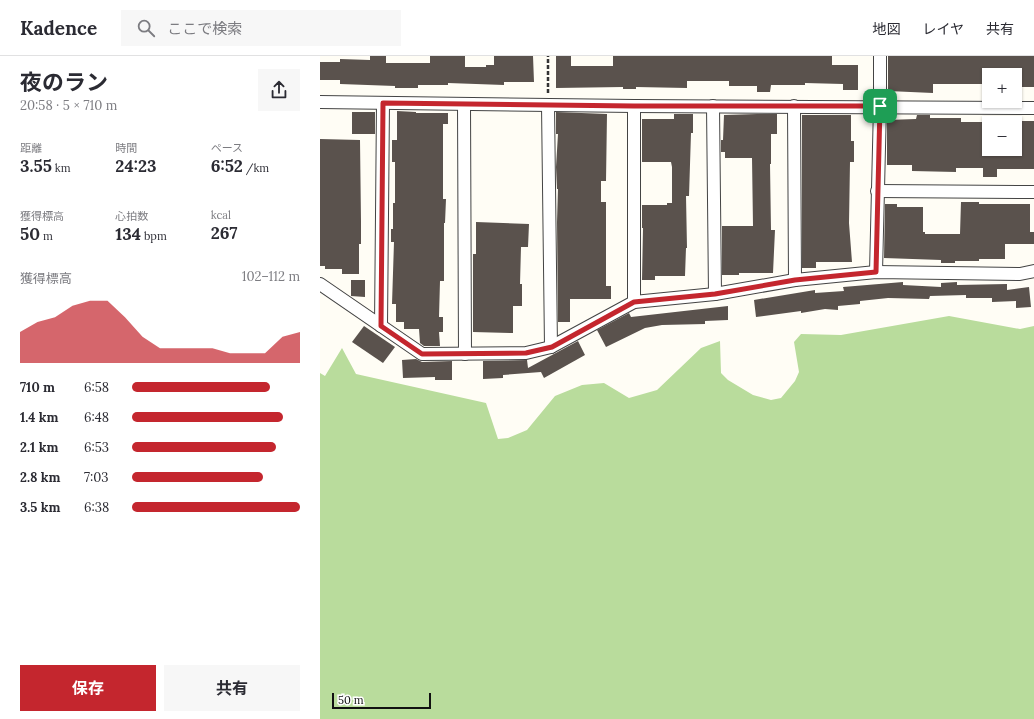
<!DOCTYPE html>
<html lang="ja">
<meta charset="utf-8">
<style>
:root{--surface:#fff;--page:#f7f7f7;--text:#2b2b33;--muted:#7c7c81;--line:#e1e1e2;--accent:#c4262e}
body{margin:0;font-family:Lora,"Noto Sans JP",serif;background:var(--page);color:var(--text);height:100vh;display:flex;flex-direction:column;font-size:15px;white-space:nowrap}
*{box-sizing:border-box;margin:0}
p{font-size:13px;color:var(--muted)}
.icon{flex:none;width:22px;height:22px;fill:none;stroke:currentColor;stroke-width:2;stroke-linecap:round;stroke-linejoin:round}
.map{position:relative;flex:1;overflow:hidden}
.details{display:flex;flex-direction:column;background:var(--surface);width:320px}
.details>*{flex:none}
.buttons{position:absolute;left:662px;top:12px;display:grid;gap:8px}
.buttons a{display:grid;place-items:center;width:40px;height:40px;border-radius:0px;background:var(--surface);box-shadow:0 1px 3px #0004;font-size:20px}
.scale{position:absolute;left:12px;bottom:10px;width:99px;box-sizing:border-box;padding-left:4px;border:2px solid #111;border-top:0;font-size:11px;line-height:14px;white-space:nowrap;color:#111;-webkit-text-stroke:3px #fff;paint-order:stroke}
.pin{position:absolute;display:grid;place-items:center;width:34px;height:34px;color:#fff;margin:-17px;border-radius:8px;box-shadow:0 2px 6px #0006}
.round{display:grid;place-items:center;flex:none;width:42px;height:42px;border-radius:0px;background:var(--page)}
.headline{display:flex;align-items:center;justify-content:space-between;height:68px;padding:0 20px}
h1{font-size:22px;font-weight:700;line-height:30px}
.figures{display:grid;grid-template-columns:repeat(3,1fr);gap:6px;height:68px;padding:4px 20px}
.figures div{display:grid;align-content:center}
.figures b{font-size:17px;font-weight:700}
.figures small{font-size:11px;font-weight:400}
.figures p{font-size:11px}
.chart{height:112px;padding:8px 20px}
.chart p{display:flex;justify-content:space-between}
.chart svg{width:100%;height:72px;margin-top:4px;fill:var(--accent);opacity:.7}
.button{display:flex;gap:8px;margin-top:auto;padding:8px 20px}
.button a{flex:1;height:46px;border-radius:0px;background:var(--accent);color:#fff;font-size:16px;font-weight:700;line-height:46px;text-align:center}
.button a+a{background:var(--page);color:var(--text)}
ul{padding:0 20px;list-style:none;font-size:13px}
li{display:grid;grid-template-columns:64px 48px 1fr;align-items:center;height:30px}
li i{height:10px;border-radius:5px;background:var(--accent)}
header{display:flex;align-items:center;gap:24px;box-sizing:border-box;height:56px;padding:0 20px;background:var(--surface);border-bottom:1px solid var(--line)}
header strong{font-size:19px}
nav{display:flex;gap:22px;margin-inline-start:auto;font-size:14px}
.search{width:280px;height:36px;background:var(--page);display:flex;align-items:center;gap:10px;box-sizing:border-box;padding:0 14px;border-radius:0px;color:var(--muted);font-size:15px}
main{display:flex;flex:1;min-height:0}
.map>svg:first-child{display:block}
.forest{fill:#b9dc9c}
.building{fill:#5a524d}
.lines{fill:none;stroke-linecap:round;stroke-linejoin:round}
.minor-casing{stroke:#444;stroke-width:14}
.path{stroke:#333;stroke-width:2.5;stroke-dasharray:4 2;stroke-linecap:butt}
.minor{stroke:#fff;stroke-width:12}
.route-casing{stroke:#fff;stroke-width:8}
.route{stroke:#c4262e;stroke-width:5}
</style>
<header>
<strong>Kadence</strong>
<div class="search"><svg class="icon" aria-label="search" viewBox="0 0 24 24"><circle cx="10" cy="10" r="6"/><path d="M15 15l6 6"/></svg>ここで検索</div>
<nav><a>地図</a><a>レイヤ</a><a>共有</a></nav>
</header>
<main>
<section class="details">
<div class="headline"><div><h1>夜のラン</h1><p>20:58 · 5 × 710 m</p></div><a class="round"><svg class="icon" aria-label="share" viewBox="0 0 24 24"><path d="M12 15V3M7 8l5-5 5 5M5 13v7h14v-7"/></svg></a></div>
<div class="figures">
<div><p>距離</p><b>3.55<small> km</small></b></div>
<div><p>時間</p><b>24:23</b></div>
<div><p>ペース</p><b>6:52<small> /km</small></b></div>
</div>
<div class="figures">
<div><p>獲得標高</p><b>50<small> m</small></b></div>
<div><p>心拍数</p><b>134<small> bpm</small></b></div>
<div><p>kcal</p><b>267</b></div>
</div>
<div class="chart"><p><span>獲得標高</span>102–112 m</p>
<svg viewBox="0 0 160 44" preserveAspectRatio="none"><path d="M0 44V25L10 19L20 16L30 9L40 6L50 6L60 16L70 28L80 35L90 35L100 35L110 35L120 38L130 38L140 38L150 28L160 25V44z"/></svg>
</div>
<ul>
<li><b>710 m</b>6:58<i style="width:82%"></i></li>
<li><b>1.4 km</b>6:48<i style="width:90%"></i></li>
<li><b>2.1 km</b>6:53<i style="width:86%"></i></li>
<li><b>2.8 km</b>7:03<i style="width:78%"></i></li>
<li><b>3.5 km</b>6:38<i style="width:100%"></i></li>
</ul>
<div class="button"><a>保存</a><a>共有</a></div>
</section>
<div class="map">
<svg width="714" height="663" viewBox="0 0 714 663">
<rect width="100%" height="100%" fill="#fffdf5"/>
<!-- forest -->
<polygon class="forest" points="629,260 700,273 714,270 714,663 0,663 0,317 5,320 22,292 36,318 166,347 178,383 188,382 207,374 235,340 262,329 284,327 309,342 337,334 381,292 400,285 401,317 408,324 433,339 451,344 461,342 475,325 479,316 474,286 481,278 521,279"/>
<!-- building -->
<g class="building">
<polygon points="50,0 66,0 66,7 110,7 110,0 145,0 145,11 166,11 166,9 174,9 174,0 213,0 214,26 184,26 184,29 128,27 128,29 98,29 98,32 75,32 75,30 20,28 20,24 0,24 0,6 20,6 20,3 50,4"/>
<polygon points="236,0 251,0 251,10 293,10 293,0 512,0 512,9 538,9 538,34 523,34 523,28 485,27 485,29 451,29 450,36 437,36 437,30 409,30 409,25 367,25 367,32 316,31 316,33 303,33 303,31 236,32"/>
<polygon points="568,0 714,0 714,31 695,31 695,19 669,19 669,28 613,28 613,37 568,35"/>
<polygon points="77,55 96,56 96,57 128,57 128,68 123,68 123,143 126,143 125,167 124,167 124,225 120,225 119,261 123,261 123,276 119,276 120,290 104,290 100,287 99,273 84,273 84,266 76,266 76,248 72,248 74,186 71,186 71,173 73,173 73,147 75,147 75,106 72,106 72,84 77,84"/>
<rect x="32" y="56" width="23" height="22"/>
<polygon points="236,56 287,58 286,125 281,125 281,146 286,146 286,230 291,230 291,243 250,243 250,266 238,266 237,166 238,133 237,133 236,111 238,78 236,78"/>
<polygon points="354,58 373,58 373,77 371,77 369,140 366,140 367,192 366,192 365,220 335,220 335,224 322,224 323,172 322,172 322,149 347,149 347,147 352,147 352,111 351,106 322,106 322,63 354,63"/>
<polygon points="437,58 457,58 457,78 451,78 451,108 450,108 451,174 455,174 453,217 419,217 419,219 402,219 402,170 433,170 432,102 405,102 405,96 401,96 401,84 403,84 404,59"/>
<polygon points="482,59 531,59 531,85 534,85 534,106 530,106 529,167 532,206 496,206 496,212 482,212"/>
<polygon points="597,59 610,59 610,62 641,62 641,66 669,66 669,95 695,95 695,65 714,65 714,113 677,113 677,121 663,121 663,112 636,112 636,116 592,115 592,109 567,109 567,64 596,63"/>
<polygon points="0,83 40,84 41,166 41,188 39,188 39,218 22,218 22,213 5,213 5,210 0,210"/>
<polygon points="641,146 659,146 659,148 710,148 710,176 714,176 714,188 685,188 685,203 659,203 659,205 635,205 635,207 621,207 621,204 564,202 565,148 577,148 577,151 603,151 603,176 605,176 605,178 640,178"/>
<polygon points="156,166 209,168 208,191 201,191 200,228 202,228 202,250 193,250 193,277 153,276 153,198 156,198"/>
<polygon points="31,224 45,224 45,241 31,240"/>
<polygon points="583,226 583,229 621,231 621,227 637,226 637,229 687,228 687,234 709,231 711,251 696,252 696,245 672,246 672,242 646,242 646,239 610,240 609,243 568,242 540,245 540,248 518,250 518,254 505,253 481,257 481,255 436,261 434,244 495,234 495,237 524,235 523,231"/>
<polygon points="408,250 408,264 385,265 385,268 342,269 325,272 286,291 277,274 309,257 311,261"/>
<polygon points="44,270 75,291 63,307 32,286"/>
<polygon points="258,285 265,299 224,322 221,316 183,319 183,322 163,323 163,305 207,304 208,312"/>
<polygon points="96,303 102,306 132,305 132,324 115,324 115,321 83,322 82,304"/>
</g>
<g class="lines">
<defs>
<g id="minor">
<polyline points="0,46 314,50 714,52"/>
<polyline points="144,48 145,298"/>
<polyline points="228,49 231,291"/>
<polyline points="314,50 314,246"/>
<polyline points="393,50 395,238"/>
<polyline points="474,50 475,224"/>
<polyline points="557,135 714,136"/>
<polyline points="556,216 560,50 560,0"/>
<polyline points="0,228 102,298 206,297 231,291 314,246 395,238 475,224 556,216 700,218 714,215"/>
<polyline points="61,270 63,47"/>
</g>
</defs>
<!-- minor casing -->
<use href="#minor" class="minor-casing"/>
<!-- path -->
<polyline class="path" points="228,37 228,0"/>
<!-- minor -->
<use href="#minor" class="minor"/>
</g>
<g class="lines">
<defs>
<polygon id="route" points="63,47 314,50 560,50 556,216 475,224 395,238 314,246 232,291 206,297 102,298 61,270"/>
</defs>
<!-- route casing -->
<use href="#route" class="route-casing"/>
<!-- route -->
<use href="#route" class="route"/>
</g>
</svg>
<div class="buttons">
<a>+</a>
<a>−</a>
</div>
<div class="scale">50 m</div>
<div class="pin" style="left:560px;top:50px;background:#1e9e55"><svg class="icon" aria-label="arrive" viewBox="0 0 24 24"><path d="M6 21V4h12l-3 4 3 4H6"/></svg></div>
</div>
</main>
